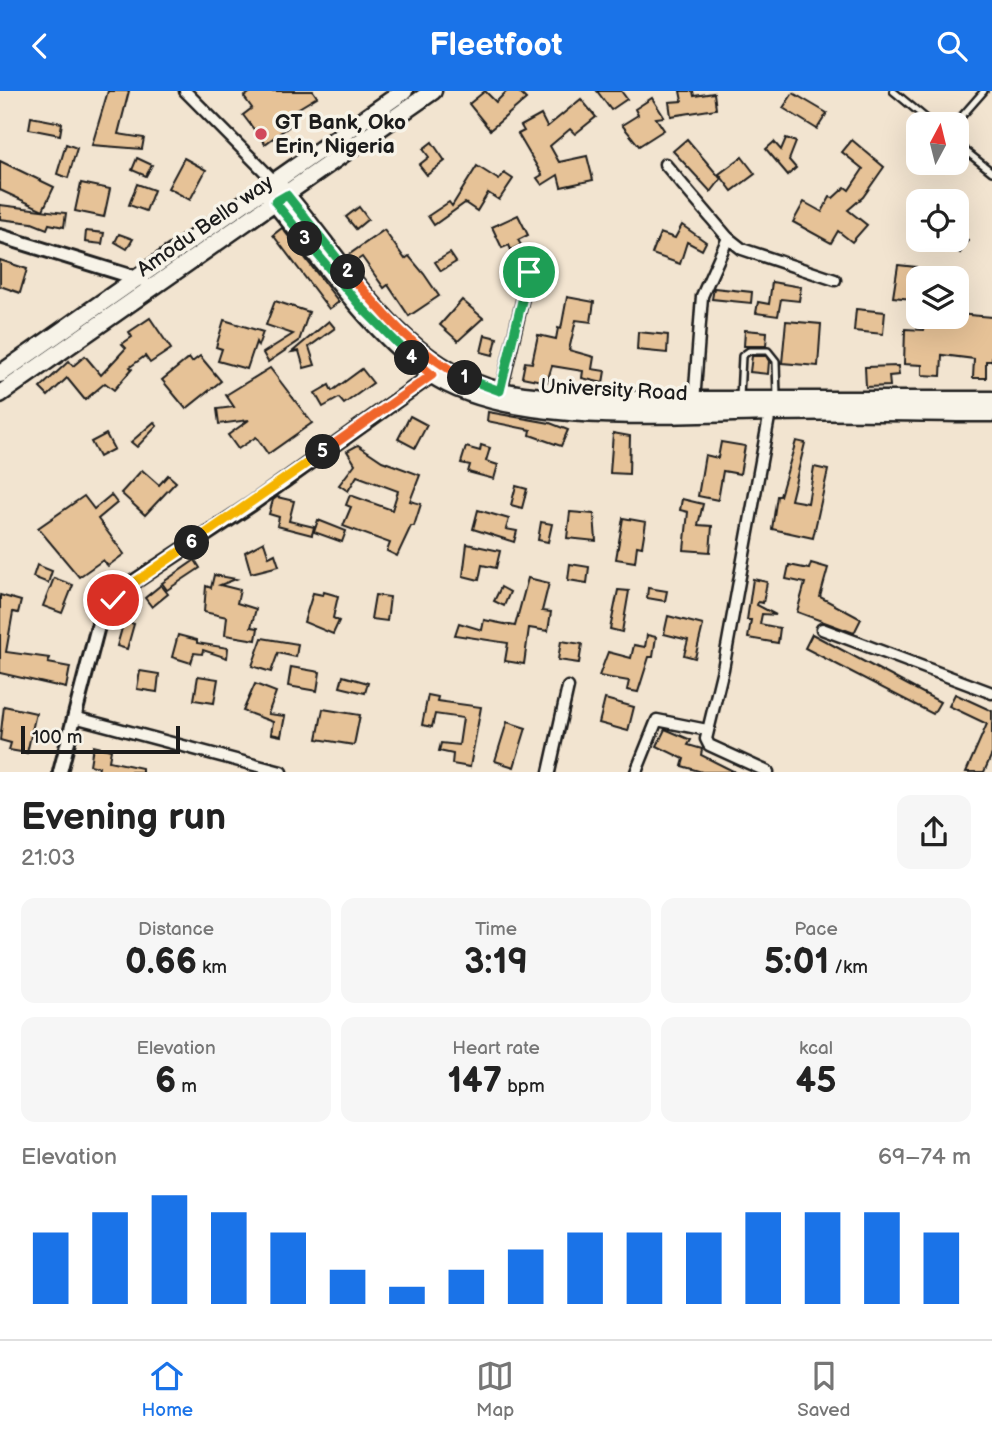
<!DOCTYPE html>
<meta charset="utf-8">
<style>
:root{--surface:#fff;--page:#f6f6f6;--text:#222;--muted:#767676;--line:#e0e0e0;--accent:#1a73e8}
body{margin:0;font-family:"Balsamiq Sans",sans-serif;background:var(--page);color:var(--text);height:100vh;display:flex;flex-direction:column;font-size:26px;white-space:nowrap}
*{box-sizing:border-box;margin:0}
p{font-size:23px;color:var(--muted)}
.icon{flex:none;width:38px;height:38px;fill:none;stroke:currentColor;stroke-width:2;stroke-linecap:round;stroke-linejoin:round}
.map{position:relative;height:681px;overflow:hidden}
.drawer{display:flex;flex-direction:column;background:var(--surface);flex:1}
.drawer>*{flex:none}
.needle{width:46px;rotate:7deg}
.buttons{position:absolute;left:906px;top:21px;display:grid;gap:14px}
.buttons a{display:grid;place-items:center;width:63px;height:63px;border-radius:14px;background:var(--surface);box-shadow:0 7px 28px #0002;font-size:35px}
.scale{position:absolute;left:21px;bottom:18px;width:159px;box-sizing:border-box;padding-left:7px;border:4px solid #1c1c1c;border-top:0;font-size:19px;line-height:24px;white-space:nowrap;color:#1c1c1c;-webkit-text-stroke:5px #f7f3e8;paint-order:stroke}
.pin{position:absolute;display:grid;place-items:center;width:60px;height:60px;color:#fff;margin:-30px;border:4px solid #fff;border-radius:50%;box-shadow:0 2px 7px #0007}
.km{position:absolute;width:35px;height:35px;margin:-18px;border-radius:50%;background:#222;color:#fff;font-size:19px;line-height:35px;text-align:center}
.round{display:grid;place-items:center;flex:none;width:74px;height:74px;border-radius:14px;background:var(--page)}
.overview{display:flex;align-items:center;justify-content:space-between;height:119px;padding:0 21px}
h1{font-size:38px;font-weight:700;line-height:52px}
.figures{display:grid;grid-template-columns:repeat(3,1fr);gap:10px;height:119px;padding:7px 21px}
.figures div{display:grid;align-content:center;border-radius:14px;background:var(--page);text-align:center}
.figures b{font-size:35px;font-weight:700}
.figures small{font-size:19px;font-weight:400}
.figures p{font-size:19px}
.chart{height:196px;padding:14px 21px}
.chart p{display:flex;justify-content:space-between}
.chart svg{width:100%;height:126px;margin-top:7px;stroke:var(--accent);stroke-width:6}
header{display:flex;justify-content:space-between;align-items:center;height:91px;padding:0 21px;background:var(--accent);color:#fff;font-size:32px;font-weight:700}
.tabs{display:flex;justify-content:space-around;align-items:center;height:98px;border-top:2px solid var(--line);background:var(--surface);font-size:19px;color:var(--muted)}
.tabs a{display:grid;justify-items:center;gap:4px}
.tabs .selected{color:var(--accent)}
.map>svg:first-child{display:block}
.building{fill:#e6c297;stroke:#1c1c1c;stroke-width:2}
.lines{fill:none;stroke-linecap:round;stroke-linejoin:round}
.service-casing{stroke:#1c1c1c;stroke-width:10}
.minor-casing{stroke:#1c1c1c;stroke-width:15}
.tertiary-casing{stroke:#1c1c1c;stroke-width:18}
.primary-casing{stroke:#1c1c1c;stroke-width:21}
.service{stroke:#f7f3e8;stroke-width:5}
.minor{stroke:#f7f3e8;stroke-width:10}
.tertiary{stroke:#f7f3e8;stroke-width:12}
.primary{stroke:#f7f3e8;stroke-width:16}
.split-1-casing{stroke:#fff;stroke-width:14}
.split-2-casing{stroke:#fff;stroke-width:14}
.split-3-casing{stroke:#fff;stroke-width:14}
.split-4-casing{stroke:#fff;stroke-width:14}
.split-5-casing{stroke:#fff;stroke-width:14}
.split-6-casing{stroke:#fff;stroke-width:14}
.split-7-casing{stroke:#fff;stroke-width:14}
.split-1{stroke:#22a559;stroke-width:9}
.split-2{stroke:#f0652b;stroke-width:9}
.split-3{stroke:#22a559;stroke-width:9}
.split-4{stroke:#22a559;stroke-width:9}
.split-5{stroke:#f0652b;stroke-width:9}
.split-6{stroke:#f5b400;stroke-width:9}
.split-7{stroke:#f5b400;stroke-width:9}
.poi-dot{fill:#d1495b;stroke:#f7f3e8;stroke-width:2.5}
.labels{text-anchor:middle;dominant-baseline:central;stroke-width:7;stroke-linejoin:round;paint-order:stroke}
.poi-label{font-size:21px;font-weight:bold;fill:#1c1c1c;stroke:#f7f3e8;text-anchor:start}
.street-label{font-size:21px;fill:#1c1c1c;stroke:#f7f3e8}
</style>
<header><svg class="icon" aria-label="back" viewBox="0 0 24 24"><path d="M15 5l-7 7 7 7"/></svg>Fleetfoot<svg class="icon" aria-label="search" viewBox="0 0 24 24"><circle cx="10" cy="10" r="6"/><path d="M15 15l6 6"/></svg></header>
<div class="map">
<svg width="992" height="681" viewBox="0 0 992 681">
<rect width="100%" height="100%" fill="#f2e4d0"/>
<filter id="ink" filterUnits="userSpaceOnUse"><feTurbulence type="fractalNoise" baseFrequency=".0143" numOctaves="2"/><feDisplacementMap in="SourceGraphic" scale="14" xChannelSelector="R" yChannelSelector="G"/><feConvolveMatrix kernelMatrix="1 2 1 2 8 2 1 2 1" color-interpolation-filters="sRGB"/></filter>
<g filter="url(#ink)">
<!-- building -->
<g class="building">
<polygon points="108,0 129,0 118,43 144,47 142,58 92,54"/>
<polygon points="252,0 313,0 317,6 289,23 295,31 265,53 243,24 252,17 244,6"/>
<polygon points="485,0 496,11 507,0 518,0 526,8 490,39 469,13"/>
<polygon points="597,0 621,0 627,8 611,19"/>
<polygon points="680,0 693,0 694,5 714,2 716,18 671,25 669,11 682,10"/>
<polygon points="793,2 827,22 817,38 783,17"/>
<polygon points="652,7 664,26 656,27 664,39 639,55 622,34 638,24 635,18"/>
<polygon points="581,8 596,26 575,43 570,38 550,55 559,71 587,65 593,89 561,96 558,84 542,94 537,87 542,84 518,43 524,40 521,35 541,24 547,36"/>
<polygon points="31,26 62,32 60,44 29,38"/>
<polygon points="786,47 796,51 789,69 796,77 788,84 766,58 774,51 781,59"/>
<polygon points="687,48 721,88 711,101 673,60"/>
<polygon points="852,49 884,76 863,106 848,119 867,134 852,151 838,140 831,152 793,131 804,111 822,121 830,106 833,107 845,96 849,99 863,78 842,61"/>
<polygon points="432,51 445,70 427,84 419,74 429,66 423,58"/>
<polygon points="66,53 77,57 68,87 57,83"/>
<polygon points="742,66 755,83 732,100 719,83"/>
<polygon points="137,67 152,74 146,85 132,79"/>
<polygon points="184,67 206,79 190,109 168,97"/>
<polygon points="0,70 54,96 43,119 0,99"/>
<polygon points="477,75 499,89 504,82 513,88 499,109 488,102 477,120 465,112 434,134 428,125 449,111 452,115"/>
<polygon points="81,92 110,98 104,126 75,120"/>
<polygon points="137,93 154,99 146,120 129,114"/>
<polygon points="0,114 66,122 64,136 49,133 47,138 32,132 0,128"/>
<polygon points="359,116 368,128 356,138 346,126"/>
<polygon points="518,124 528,144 518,149 521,154 511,159 509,154 502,157 492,136"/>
<polygon points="682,134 706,151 702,159 687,151 680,173 652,163 660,142 675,147"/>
<polygon points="282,137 339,211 329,218 273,144"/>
<polygon points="384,139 405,168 409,165 424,183 439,205 409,225 388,194 384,197 362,166 353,172 347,165"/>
<polygon points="86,140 104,142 102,153 85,151"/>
<polygon points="957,142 968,150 960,162 942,149 957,149"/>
<polygon points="119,143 133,148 127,158 115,151"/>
<polygon points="450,162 456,171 441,180 435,171"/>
<polygon points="0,169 27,178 20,202 0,195"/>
<polygon points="898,174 916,176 912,208 893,206"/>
<polygon points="772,191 801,196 799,210 781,208 778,225 756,222 758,211 769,213"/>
<polygon points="714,197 752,201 751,212 712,208"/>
<polygon points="567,206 594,211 591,231 576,229 569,259 594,266 592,278 605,280 603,292 582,287 583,280 552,275 547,291 522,286 525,271 532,272 538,244 556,248 558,237 561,238"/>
<polygon points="462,209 483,227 458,250 440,234"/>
<polygon points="275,210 309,221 299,250 268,271 263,262 293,243 266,234"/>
<polygon points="856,218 885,221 883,243 854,240"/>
<polygon points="957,223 992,226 992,270 986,270 986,287 973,287 974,268 942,264 941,285 922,284 922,274 904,273 905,238 924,239 926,226 957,226"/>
<polygon points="150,227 171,258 150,272 145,265 130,276 132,278 114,299 105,292 85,309 67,287 48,305 40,297 69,270 73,275 85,265 101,284 126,257 122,253 132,246 129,241"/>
<polygon points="224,229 263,241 258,255 256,251 247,278 218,270 222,258 216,256"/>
<polygon points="329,230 335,237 309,256 315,274 304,277 299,260 292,261"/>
<polygon points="786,230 821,233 818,275 782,272"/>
<polygon points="745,239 767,241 766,255 744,255"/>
<polygon points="638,241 668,244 667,262 637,259"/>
<polygon points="485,244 497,247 493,264 481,261"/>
<polygon points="200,265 221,290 186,318 162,289 189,267 192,271"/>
<polygon points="752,265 766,265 769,270 768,283 750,281"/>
<polygon points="898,275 899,284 889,285 890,295 866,296 865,276"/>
<polygon points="270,277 312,332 268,363 256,346 238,358 228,344 249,329 219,333 217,318 234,316 226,304"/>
<polygon points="362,278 373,292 344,313 339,307 323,316 315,302 329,294 332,300"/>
<polygon points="488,321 550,332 568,339 561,355 530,344 531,339 487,330"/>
<polygon points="410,325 427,334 415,357 398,348"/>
<polygon points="154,331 157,335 137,356 131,351"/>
<polygon points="613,342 630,345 629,383 610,382"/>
<polygon points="106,343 114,358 99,366 91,351"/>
<polygon points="796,350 805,352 791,409 808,412 814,376 828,379 813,447 772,438 777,405 780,405"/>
<polygon points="721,351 745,355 740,383 723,380 718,409 698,405 705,364 718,367"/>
<polygon points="358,354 382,370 420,384 410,410 421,413 414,435 411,435 397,465 387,460 390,452 343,435 351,416 346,414 350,404 392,419 398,400 357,385 348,400 339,394 355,373 347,360"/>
<polygon points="481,354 490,357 486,370 498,374 494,388 468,381 470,374 461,372 466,356 480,360"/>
<polygon points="142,379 159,394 168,384 176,391 145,424 121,402"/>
<polygon points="516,395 527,398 522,417 511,414"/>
<polygon points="111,404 117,412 98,428 124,463 108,475 103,469 79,486 38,437 84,405 94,418"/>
<polygon points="277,406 294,410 289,430 314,436 312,444 277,435 279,426 269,423 273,409"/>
<polygon points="682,408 703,413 698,434 712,435 710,461 684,459 688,421 680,419"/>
<polygon points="478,419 509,428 506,438 517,440 514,451 473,438"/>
<polygon points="570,421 594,423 596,450 567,447"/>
<polygon points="623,427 646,431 642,456 637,455 635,471 616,468"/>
<polygon points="318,429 346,440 342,451 314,441"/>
<polygon points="541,431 552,433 548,451 538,449"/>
<polygon points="264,451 269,466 275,463 279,475 251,482 245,461"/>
<polygon points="467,453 500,460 496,477 482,474 479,489 463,485"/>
<polygon points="195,469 200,477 167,499 162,492"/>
<polygon points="811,472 828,477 820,506 861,528 854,542 797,521 805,492 786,488 789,474 809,478"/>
<polygon points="570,473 589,476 587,492 568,489"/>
<polygon points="37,474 52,480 48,492 33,486"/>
<polygon points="214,484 236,488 220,494 240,499 237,512 256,518 251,536 258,537 256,549 225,544 227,526 204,521 206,495 211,497"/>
<polygon points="54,487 73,494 62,522 43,515"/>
<polygon points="528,487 549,492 542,520 551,521 548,540 529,537 524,573 505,570 508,552 455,544 459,532 482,539 484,529 515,535"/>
<polygon points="753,488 767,491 763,512 758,511 757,514 776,524 762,523 760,533 780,537 778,552 748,547 751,529 747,529"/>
<polygon points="161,494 168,503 152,516 145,507"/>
<polygon points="501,496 510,501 504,515 494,510"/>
<polygon points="648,497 667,500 665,510 647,507"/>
<polygon points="618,499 629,500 622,541 610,538"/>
<polygon points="324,501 338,505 333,527 339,530 333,543 304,531 313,502 323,504"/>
<polygon points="0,504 21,510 18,522 13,521 6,561 50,567 48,572 70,576 66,597 0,582"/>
<polygon points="375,504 390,506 387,530 371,528"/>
<polygon points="668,525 703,534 695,567 684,564 688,549 664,543"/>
<polygon points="124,530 134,533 127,558 117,555"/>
<polygon points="812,543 940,611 933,623 805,557"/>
<polygon points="178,544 197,549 197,552 228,557 227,567 203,559 202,563 194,562 191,572 172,566"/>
<polygon points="647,544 656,546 653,566 649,566 638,601 627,599 629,590 599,585 608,561 631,567 634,554 645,556"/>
<polygon points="262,547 298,553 296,566 278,562 271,581 252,575"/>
<polygon points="561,550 582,553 579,572 558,569"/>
<polygon points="291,576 320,581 317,600 288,595"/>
<polygon points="140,580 159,583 157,601 137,598"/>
<polygon points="198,585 218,588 214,612 194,609"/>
<polygon points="343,585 368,592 365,602 340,596"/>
<polygon points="255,593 276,601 268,623 285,625 281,645 271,643 273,631 243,620"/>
<polygon points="955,603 992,620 992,663 984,681 966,681 987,633 949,615"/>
<polygon points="428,604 438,606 437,610 481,616 470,676 452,673 453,663 439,660 441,652 459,654 463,627 435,623 432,636 422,634"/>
<polygon points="605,608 634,616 628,640 599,632"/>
<polygon points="4,615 36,622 27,662 9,659 11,652 0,649"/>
<polygon points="323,618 360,624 354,654 317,648"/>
<polygon points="507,631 526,637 514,676 495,670"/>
<polygon points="665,638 691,649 688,654 702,658 701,664 735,681 702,681 682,675 684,668 657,655"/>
<polygon points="93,655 111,659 109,670 142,677 142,681 98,681 99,676 90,674"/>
</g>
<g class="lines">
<defs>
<g id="service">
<polyline points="893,0 933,33"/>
<polyline points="955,33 984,0"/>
<polyline points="957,53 992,81"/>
<polyline points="740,306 742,265 749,260 768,260 776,270 777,306"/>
</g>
<g id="minor">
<polyline points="185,0 275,91"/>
<polyline points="665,73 728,147 742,158 835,189"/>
<polyline points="501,300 529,181"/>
<polyline points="694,311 702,205 728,147"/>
<polyline points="822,538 992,602"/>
<polyline points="74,626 281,681"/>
<polyline points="549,681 568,596"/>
<polyline points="636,681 657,629 707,639"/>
<polyline points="768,681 709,654 706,648 723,578 770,321"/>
</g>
<g id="tertiary">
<polyline points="0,145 143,189"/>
<polyline points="60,681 97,539 103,520 131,493 252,413 432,284"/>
</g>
<g id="primary">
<path d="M 275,91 C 340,162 389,264 486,296 C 518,306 553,306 586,309 L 992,309"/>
<path d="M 264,99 C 313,155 370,242 431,283 C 508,336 678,323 769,321 C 843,319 918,322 992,322"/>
<polyline points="0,283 404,0"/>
<polyline points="0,303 433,0"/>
</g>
</defs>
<!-- service casing -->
<use href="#service" class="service-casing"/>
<!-- minor casing -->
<use href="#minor" class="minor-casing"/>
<!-- tertiary casing -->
<use href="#tertiary" class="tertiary-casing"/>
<!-- primary casing -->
<use href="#primary" class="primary-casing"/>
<!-- service -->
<use href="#service" class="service"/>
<!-- minor -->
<use href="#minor" class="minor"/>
<!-- tertiary -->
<use href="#tertiary" class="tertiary"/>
<!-- primary -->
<use href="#primary" class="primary"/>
</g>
</g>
<g class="lines" filter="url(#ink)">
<defs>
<polyline id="split-1" points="465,287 500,300 529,181"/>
<path id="split-2" d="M 348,181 C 383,223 415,261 465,287"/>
<polyline id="split-3" points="305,148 275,111 287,104 348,181"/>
<polyline id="split-4" points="305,148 360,215 412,267"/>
<polyline id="split-5" points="323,361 432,284 412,267"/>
<polyline id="split-6" points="192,452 323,361"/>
<polyline id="split-7" points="113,509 131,494 192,452"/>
</defs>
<!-- split-1 casing -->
<use href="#split-1" class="split-1-casing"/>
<!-- split-2 casing -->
<use href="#split-2" class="split-2-casing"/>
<!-- split-3 casing -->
<use href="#split-3" class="split-3-casing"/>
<!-- split-4 casing -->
<use href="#split-4" class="split-4-casing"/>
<!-- split-5 casing -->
<use href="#split-5" class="split-5-casing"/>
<!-- split-6 casing -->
<use href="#split-6" class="split-6-casing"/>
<!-- split-7 casing -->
<use href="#split-7" class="split-7-casing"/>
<!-- split-1 -->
<use href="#split-1" class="split-1"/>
<!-- split-2 -->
<use href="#split-2" class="split-2"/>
<!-- split-3 -->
<use href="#split-3" class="split-3"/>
<!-- split-4 -->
<use href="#split-4" class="split-4"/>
<!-- split-5 -->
<use href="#split-5" class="split-5"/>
<!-- split-6 -->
<use href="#split-6" class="split-6"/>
<!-- split-7 -->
<use href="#split-7" class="split-7"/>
</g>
<!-- markers -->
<circle class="poi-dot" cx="261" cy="43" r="7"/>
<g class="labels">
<!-- poi labels -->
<g class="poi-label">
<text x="275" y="31">GT Bank, Oko<tspan x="275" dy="24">Erin, Nigeria</tspan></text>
</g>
<!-- street labels -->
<g class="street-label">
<text transform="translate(205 135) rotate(-35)">Amodu Bello way</text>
<text transform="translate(614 299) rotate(3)">University Road</text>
</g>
</g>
</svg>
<div class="buttons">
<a><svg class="needle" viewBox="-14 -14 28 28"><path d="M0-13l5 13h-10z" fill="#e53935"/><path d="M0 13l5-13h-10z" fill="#767676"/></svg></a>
<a><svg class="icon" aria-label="locate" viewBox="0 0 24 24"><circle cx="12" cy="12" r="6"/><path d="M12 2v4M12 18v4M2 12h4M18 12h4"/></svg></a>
<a><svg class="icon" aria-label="layers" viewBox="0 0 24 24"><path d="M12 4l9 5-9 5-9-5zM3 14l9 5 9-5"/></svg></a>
</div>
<div class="scale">100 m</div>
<div class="pin" style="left:529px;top:181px;background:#1e9e55"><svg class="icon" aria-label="arrive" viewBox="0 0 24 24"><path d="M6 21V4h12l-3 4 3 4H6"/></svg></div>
<div class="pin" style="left:113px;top:509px;background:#d93025"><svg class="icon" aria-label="check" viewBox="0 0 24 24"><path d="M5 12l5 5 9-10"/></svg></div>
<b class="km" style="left:465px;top:287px">1</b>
<b class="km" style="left:348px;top:181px">2</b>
<b class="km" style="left:305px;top:148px">3</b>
<b class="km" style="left:412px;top:267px">4</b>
<b class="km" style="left:323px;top:361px">5</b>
<b class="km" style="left:192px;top:452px">6</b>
</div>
<section class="drawer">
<div class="overview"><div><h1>Evening run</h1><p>21:03</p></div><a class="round"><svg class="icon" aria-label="share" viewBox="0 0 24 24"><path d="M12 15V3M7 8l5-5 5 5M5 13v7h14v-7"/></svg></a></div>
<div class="figures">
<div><p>Distance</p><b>0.66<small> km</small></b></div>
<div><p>Time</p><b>3:19</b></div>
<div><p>Pace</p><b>5:01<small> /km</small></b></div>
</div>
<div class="figures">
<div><p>Elevation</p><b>6<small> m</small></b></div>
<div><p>Heart rate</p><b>147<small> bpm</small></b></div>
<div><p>kcal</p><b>45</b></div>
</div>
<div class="chart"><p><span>Elevation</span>69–74 m</p>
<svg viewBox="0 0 160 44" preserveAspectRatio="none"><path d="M5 44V19M15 44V12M25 44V6M35 44V12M45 44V19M55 44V32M65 44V38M75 44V32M85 44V25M95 44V19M105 44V19M115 44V19M125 44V12M135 44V12M145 44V12M155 44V19"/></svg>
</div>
</section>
<nav class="tabs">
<a class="selected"><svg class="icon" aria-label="home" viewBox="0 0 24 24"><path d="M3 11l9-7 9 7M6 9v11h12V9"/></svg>Home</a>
<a><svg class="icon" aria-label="map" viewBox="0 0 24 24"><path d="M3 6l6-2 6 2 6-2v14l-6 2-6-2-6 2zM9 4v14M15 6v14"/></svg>Map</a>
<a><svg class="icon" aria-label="saved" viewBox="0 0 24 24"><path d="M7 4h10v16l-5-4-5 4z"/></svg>Saved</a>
</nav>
